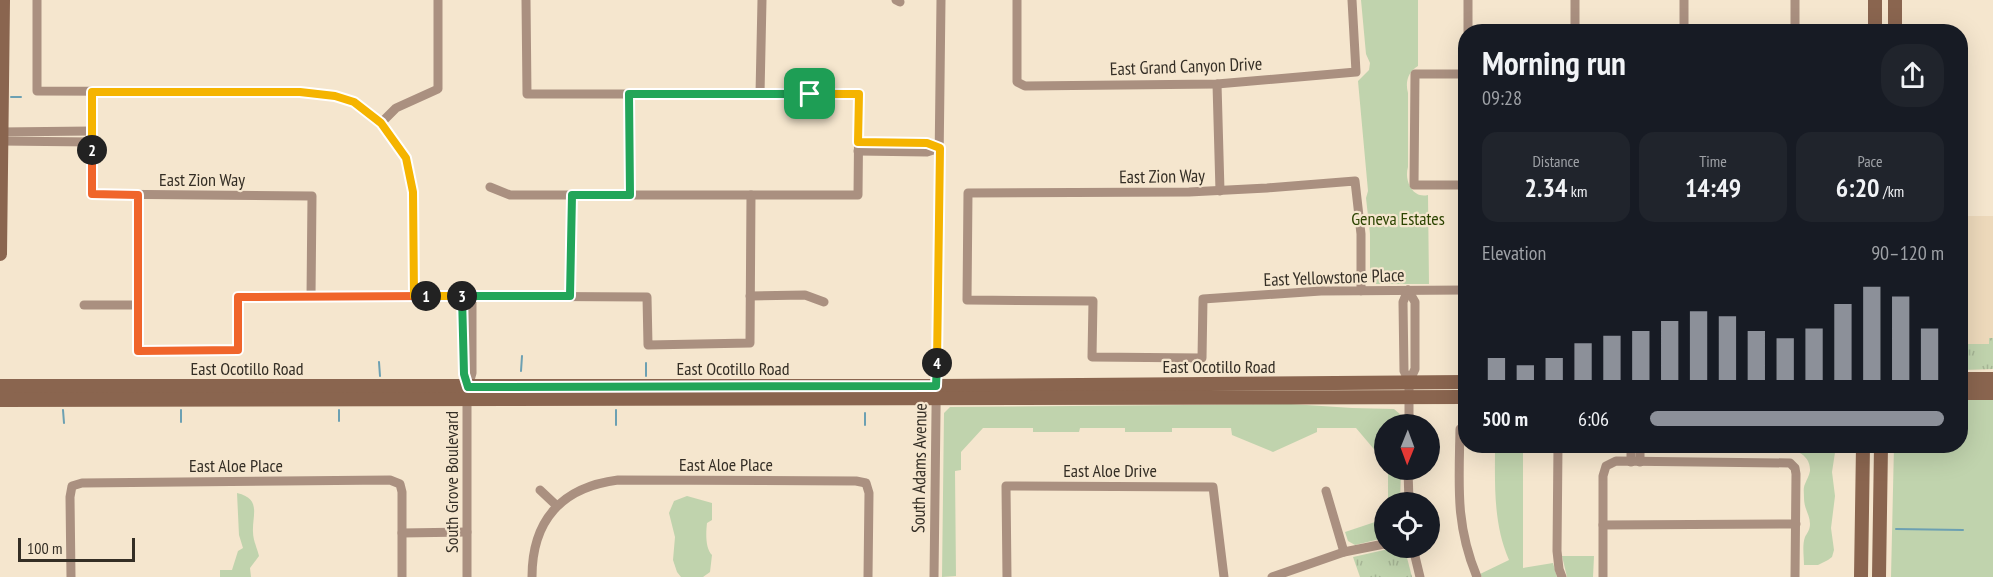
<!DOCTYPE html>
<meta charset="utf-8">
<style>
:root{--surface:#171b24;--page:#20242c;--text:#f1f3f6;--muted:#9ea1a6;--accent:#8c9099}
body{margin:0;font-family:"PT Sans Narrow",sans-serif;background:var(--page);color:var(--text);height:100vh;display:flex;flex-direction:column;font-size:22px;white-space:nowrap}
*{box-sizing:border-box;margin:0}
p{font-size:20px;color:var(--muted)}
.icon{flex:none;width:33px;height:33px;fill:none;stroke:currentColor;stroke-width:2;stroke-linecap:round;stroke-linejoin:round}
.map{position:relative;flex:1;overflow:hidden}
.side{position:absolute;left:1458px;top:24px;width:510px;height:429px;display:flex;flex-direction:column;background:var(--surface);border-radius:24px;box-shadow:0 6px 24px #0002}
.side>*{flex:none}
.needle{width:39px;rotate:181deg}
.buttons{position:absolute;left:1374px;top:414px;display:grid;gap:12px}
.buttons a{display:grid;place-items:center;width:66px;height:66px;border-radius:50%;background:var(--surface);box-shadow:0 6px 24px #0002;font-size:30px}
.scale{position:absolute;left:18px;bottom:15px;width:117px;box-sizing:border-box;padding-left:6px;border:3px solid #342e25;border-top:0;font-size:16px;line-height:21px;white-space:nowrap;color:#342e25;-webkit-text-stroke:4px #f5e6ce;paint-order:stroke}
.pin{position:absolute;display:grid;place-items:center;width:51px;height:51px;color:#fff;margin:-26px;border-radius:12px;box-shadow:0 3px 9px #0006}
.km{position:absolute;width:30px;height:30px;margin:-15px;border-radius:50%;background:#222;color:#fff;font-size:16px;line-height:30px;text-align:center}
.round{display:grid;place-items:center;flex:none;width:63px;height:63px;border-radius:24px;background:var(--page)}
.head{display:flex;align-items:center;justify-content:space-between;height:102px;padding:0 24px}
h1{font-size:33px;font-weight:600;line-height:45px}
.metrics{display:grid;grid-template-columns:repeat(3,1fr);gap:9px;height:102px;padding:6px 24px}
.metrics div{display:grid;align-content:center;border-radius:15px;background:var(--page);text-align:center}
.metrics b{font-size:26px;font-weight:600}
.metrics small{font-size:16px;font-weight:400}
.metrics p{font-size:16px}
.chart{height:168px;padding:12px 24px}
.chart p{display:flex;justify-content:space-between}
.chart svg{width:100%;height:108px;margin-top:6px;stroke:var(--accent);stroke-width:6}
ul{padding:0 24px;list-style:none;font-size:20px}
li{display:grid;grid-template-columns:96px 72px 1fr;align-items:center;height:45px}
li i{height:15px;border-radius:8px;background:var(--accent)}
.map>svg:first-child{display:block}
.built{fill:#edd9bb}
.grass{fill:url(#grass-tufts)}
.park{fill:#c0d3ad}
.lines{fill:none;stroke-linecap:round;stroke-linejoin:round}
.stream{stroke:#6ca0b2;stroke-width:2}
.minor{stroke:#aa9080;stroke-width:9}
.secondary{stroke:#8a654f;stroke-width:14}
.split-1-casing{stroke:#fff;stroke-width:12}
.split-2-casing{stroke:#fff;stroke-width:12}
.split-3-casing{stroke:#fff;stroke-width:12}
.split-4-casing{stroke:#fff;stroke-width:12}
.split-5-casing{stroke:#fff;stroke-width:12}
.split-1{stroke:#22a559;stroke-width:8}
.split-2{stroke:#f0652b;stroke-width:8}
.split-3{stroke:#f5b400;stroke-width:8}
.split-4{stroke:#22a559;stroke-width:8}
.split-5{stroke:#f5b400;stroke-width:8}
.labels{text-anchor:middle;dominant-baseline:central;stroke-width:4.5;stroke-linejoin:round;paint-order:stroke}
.street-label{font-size:18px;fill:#342e25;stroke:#f5e6ce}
.park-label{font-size:18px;fill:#2c4400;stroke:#f5e6ce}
</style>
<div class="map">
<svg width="1993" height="577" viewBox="0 0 1993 577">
<defs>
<pattern id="grass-tufts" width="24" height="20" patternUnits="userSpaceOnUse" patternTransform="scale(1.5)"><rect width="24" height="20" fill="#c0d3ad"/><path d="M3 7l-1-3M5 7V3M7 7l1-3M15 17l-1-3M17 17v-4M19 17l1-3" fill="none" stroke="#a6b595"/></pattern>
</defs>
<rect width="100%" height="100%" fill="#f5e6ce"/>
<!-- built -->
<polygon class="built" points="1960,216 1993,216 1993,369 1961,370"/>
<!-- grass -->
<g class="grass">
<polygon points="1989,338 1993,338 1993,369 1961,370 1961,344 1989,344"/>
<polygon points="1393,548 1405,550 1412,577 1360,577 1353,557"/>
</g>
<!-- park -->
<g class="park">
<path d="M 1361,0 L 1418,0 L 1418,66 C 1408,72 1405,82 1408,93 L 1408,167 C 1404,180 1412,199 1428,195 L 1429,284 L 1376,284 L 1370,279 L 1370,234 L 1366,198 L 1368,191 L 1358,81 L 1369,70 L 1370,63 L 1366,54 Z"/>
<polygon points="1961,400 1993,400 1993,577 1891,577 1894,446 1960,446"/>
<polygon points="1291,404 1352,408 1394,409 1401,415 1401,424 1384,424 1384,461 1356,428 1317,428 1317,432 1273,452 1232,435 1231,428 1172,428 1172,432 1125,432 1125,428 1080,428 1079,432 1033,432 1033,428 983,428 961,452 961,470 955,471 956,576 942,577 944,413 950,407"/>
<path d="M 1495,446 L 1523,446 L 1523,568 L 1553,563 L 1557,577 L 1482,577 L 1480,574 L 1509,560 C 1493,523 1495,485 1495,446 Z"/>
<path d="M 1776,446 L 1836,446 L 1832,472 L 1835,496 L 1831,528 L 1834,550 L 1832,557 L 1828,560 L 1818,565 L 1804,565 C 1804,557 1802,545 1805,537 C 1807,533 1810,530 1810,524 C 1810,515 1804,509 1804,498 C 1804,493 1803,488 1805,484 C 1807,479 1809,476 1810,471 C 1811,452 1790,448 1775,447 Z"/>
<polygon points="1388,470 1401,470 1400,502 1388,502"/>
<path d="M 237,493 C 262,499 252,515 253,532 C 253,540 257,548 259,556 L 250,568 L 251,577 L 220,577 L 220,570 L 232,570 L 238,551 L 243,548 L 239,535 Z"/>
<path d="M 687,496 L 712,503 L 712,520 L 707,523 C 706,532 705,548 712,555 L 710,572 L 703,577 L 681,577 L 677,572 L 673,560 L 675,537 L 669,513 L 674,501 Z"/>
<polygon points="1384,519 1384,538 1355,545 1348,541 1345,532"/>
<polygon points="1562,556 1594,556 1593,577 1567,577"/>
</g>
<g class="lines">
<!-- stream -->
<g class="stream">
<polyline points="11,97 21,97"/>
<polyline points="379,362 380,376"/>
<polyline points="521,371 522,356"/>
<polyline points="646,376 646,363"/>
<polyline points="63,410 64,423"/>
<polyline points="181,410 181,422"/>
<polyline points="339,421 339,410"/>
<polyline points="616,425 616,410"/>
<polyline points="865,425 865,413"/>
<polyline points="1896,529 1963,530"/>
</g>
<!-- minor -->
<g class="minor">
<polyline points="37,0 37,91 300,92 335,96 354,102 381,123 406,158 413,192 414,296"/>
<polyline points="896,0 900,2"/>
<polyline points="1017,0 1017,82 1025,86 1217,84 1356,72 1352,0"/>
<polyline points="1468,0 1468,32"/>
<polyline points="1684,0 1684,32"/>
<polyline points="1575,32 1575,0"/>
<polyline points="1795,32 1795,0"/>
<polyline points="1466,74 1415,74 1414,185 1466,185"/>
<polyline points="1217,84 1220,191"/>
<polyline points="92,92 92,194 312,196 311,297"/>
<polyline points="629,94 630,195"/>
<polyline points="760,94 762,0"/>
<polyline points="381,123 396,108 438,89 438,0"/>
<polyline points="0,132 92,131"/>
<polyline points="0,141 92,142"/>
<polyline points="858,142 927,143 940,148"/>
<polyline points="858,151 927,152 940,148"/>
<polyline points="490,187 510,195 858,195 859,94 527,94 526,0"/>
<polyline points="138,195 138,351 238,350 238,297 463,296 647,297 648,345 750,343 751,195"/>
<polyline points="1408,290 1403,302 1404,371 1409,382 1409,424"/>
<polyline points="1408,290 1415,302 1415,369 1409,382"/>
<polyline points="1361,291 1361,234 1355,181 1267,188 1189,192 968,193 967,300 1093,301 1092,357 1202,358 1203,299 1321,291 1466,290"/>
<polyline points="463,296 464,374 468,385"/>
<polyline points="570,296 571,195"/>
<polyline points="750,296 805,295 824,302"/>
<polyline points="84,305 137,305"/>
<path d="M 1466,429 L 1460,429 C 1459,485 1455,524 1477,577"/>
<polyline points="1558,446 1557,551 1559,569 1562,577"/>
<polyline points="1631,446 1631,462"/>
<polyline points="1640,462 1640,446"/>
<polyline points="1408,470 1409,502"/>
<polyline points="540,490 557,506"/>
<polyline points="1326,491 1344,552"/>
<polyline points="1603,525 1796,524"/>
<polyline points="402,533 467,532"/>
<polyline points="1413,548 1420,577"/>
<polyline points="71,577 70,497 72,486 82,483 390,480 400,484 402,492 402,577"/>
<polyline points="467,577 467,399 468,387 472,373 472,296"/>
<path d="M 532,577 C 532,520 562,487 618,480 L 856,481 L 866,483 L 869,493 L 868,577"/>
<polyline points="934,577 941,0"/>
<polyline points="1007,577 1006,486 1213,487 1224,577"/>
<polyline points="1272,577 1344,552 1384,544"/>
<polyline points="1603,577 1603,476 1606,466 1616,461 1790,463 1795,468 1796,474 1795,577"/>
</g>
<!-- secondary -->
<g class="secondary">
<polyline points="1895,0 1895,32"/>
<polyline points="1875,32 1875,0"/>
<polyline points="0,254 3,0"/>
<polyline points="1960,379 1993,379"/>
<polyline points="0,386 936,386 1466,382"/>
<polyline points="1960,393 1993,393"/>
<polyline points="0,400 1466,397"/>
<polyline points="1861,577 1863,446"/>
<polyline points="1879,577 1881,446"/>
</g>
</g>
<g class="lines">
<defs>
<polyline id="split-1" points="426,296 570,296 572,195 630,195 629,94 810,94"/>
<polyline id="split-2" points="92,150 92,194 138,195 138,351 238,350 238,297 426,296"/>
<polyline id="split-3" points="92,150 92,92 300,92 335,96 354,102 381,123 406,158 413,192 414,296 462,296"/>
<polyline id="split-4" points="462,296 464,374 468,387 936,386 937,363"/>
<polyline id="split-5" points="810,94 859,94 858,142 927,143 940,148 937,363"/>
</defs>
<!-- split-1 casing -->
<use href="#split-1" class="split-1-casing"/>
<!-- split-2 casing -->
<use href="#split-2" class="split-2-casing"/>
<!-- split-3 casing -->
<use href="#split-3" class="split-3-casing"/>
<!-- split-4 casing -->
<use href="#split-4" class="split-4-casing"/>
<!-- split-5 casing -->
<use href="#split-5" class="split-5-casing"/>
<!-- split-1 -->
<use href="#split-1" class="split-1"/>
<!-- split-2 -->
<use href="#split-2" class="split-2"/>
<!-- split-3 -->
<use href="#split-3" class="split-3"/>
<!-- split-4 -->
<use href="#split-4" class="split-4"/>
<!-- split-5 -->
<use href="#split-5" class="split-5"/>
</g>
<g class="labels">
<!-- street labels -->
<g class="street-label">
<text transform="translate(1186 66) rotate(-2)">East Grand Canyon Drive</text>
<text transform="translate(1162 176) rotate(-1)">East Zion Way</text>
<text x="202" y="179">East Zion Way</text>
<text transform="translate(1334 277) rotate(-2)">East Yellowstone Place</text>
<text x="1219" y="366">East Ocotillo Road</text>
<text x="247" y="368">East Ocotillo Road</text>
<text x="733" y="368">East Ocotillo Road</text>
<text x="726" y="464">East Aloe Place</text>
<text x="236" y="465">East Aloe Place</text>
<text transform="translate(919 468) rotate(-89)">South Adams Avenue</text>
<text x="1110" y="470">East Aloe Drive</text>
<text transform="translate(451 482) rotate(-90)">South Grove Boulevard</text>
</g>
<!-- park labels -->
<g class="park-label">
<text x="1398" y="218">Geneva Estates</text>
</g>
</g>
</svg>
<div class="buttons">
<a><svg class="needle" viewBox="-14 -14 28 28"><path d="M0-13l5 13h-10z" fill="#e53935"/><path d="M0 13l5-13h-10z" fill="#9ea1a6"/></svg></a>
<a><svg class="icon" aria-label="locate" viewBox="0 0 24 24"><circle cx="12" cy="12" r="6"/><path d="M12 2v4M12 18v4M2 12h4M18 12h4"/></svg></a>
</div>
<div class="scale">100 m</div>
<div class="pin" style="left:810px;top:94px;background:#1e9e55"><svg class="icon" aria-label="arrive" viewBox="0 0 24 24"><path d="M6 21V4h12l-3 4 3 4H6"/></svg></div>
<b class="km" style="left:426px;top:296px">1</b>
<b class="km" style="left:92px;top:150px">2</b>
<b class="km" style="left:462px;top:296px">3</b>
<b class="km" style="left:937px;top:363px">4</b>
<section class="side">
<div class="head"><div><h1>Morning run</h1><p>09:28</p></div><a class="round"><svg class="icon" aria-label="share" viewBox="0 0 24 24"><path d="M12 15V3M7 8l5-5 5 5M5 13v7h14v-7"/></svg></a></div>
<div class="metrics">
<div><p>Distance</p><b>2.34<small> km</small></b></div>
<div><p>Time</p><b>14:49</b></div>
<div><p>Pace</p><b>6:20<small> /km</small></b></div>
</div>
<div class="chart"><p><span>Elevation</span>90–120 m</p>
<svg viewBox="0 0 160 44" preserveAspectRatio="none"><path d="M5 44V35M15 44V38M25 44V35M35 44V29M45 44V26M55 44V24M65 44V20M75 44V16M85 44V18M95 44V24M105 44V27M115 44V23M125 44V13M135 44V6M145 44V10M155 44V23"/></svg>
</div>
<ul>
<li><b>500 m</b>6:06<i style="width:100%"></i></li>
</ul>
</section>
</div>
